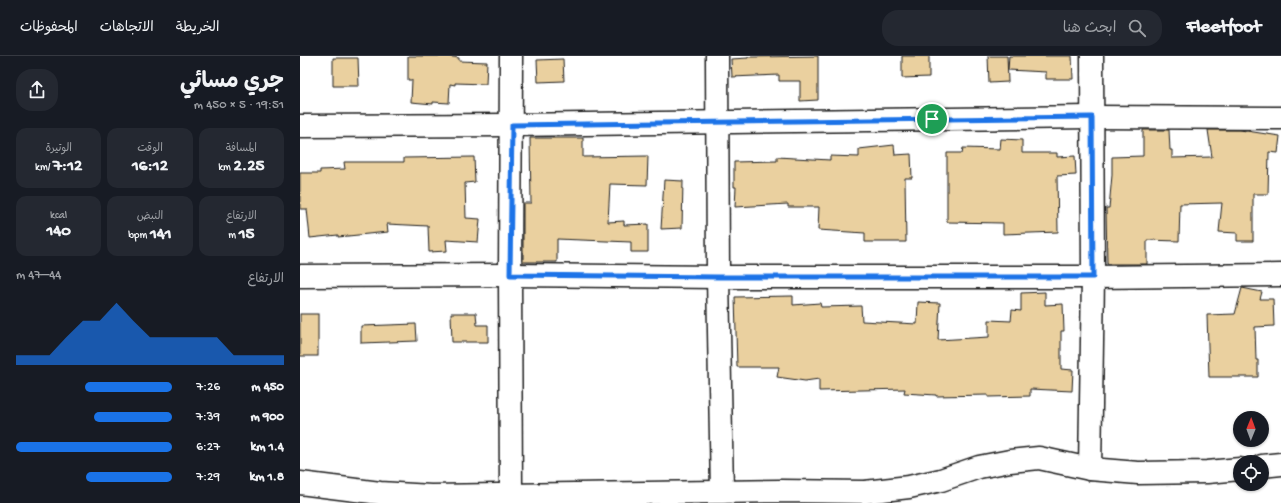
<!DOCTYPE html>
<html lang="ar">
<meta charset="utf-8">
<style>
:root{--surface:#171b24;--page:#242831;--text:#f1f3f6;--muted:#9ea1a6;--line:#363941;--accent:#1a73e8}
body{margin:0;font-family:"Gochi Hand","Playpen Sans Arabic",sans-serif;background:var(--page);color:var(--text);direction:rtl;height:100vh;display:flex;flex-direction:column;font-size:15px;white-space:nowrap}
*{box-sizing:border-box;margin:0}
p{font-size:13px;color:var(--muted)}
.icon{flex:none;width:22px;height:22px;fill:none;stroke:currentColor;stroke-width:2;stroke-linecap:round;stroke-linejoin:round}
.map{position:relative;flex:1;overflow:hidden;direction:ltr}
.drawer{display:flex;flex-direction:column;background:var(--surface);width:300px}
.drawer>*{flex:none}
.needle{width:26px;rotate:1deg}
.buttons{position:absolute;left:933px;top:355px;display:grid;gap:8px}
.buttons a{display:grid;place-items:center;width:36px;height:36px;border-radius:50%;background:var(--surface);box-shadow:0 1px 3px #0004;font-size:20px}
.pin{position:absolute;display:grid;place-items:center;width:34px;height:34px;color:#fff;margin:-17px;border:2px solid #fff;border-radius:50%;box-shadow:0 1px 4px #0007}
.round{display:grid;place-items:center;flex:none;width:42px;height:42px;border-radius:16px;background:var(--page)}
.head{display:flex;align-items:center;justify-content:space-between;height:68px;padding:0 16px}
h1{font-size:22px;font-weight:700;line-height:30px}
.figures{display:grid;grid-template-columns:repeat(3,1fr);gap:6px;height:68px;padding:4px 16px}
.figures div{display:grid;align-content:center;border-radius:10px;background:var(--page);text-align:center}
.figures b{font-size:17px;font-weight:700}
.figures small{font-size:11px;font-weight:400}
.figures p{font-size:11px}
.chart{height:112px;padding:8px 16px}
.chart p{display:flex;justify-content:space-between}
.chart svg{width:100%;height:72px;margin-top:4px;fill:var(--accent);opacity:.7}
ul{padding:0 16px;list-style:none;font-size:13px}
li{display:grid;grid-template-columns:64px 48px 1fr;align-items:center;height:30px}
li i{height:10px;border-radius:5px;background:var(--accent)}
header{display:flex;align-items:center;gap:24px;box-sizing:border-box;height:56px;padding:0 20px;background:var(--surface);border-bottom:1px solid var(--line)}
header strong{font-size:19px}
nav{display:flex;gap:22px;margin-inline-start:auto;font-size:14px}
.search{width:280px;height:36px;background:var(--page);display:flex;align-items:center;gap:10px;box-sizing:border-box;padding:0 14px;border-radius:16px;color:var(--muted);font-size:15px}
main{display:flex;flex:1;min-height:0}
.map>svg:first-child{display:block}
.building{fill:#ead09f;stroke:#1c1c1c}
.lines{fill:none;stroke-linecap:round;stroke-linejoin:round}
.minor-casing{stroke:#1c1c1c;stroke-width:25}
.minor{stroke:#fff;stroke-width:22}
.route-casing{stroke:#fff;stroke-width:8}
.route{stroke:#1a73e8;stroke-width:5}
</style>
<header>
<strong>Fleetfoot</strong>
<div class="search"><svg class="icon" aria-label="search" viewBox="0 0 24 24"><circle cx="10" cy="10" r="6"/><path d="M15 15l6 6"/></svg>ابحث هنا</div>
<nav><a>الخريطة</a><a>الاتجاهات</a><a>المحفوظات</a></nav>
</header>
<main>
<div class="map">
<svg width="981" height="447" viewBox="0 0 981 447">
<rect width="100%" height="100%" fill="#fff"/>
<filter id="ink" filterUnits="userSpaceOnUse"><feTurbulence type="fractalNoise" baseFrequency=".025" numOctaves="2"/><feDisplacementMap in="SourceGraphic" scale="8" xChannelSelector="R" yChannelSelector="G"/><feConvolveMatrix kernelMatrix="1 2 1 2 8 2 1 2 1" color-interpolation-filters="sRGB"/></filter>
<g filter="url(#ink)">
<!-- building -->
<g class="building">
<polygon points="108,0 146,0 159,2 159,5 187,6 186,28 155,27 155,29 150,28 149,47 133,46 133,48 111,46 112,24 108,24"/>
<polygon points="518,0 518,44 500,45 500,25 479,25 479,19 432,21 431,3 448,2 448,1"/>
<polygon points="602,0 629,0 629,21 602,22"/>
<polygon points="688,0 707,0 708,26 689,27"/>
<polygon points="709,0 772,0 773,23 746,23 746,16 708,14"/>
<polygon points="33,2 58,2 59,30 33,30"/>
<polygon points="263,3 264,25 238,26 237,4"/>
<polygon points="843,74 869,74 870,94 872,94 872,102 912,101 908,74 940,74 980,80 978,97 969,96 968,138 953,138 953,185 937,185 937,177 919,176 922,147 880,148 879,185 847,184 847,208 807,208 806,152 809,152 812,119 812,101 843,100"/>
<polygon points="230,82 283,82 283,101 348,100 347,129 310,128 308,166 324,165 324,169 348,168 348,196 331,196 331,186 257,183 257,206 223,206 223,147 231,147"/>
<polygon points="701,83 722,84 722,97 757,97 757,101 775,100 776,119 757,120 758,176 703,178 703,167 647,166 647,97 662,97 663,92 700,93"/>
<polygon points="594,89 595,99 611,98 612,122 605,122 606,186 565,186 565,177 518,174 519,151 488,151 488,148 435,151 436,131 434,131 434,106 477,105 477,101 530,104 530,100 559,101 559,93"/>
<polygon points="174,101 175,126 165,127 166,162 180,163 178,186 146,184 147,195 129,196 128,170 87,168 88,176 38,181 38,179 10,182 7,153 0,153 0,117 20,117 20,114 45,113 44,106 104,106 104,102"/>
<polygon points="364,124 383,125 382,172 361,173"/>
<polygon points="942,232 962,236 960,243 973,243 974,270 955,271 956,304 958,304 958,321 909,321 907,259 935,258"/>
<polygon points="745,236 745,249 763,248 764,275 761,275 761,313 773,314 772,335 730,333 730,340 688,341 688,339 636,340 636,339 604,337 605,333 519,335 519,323 505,325 477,321 479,311 437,311 435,241 493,240 493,249 520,247 521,251 561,250 562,265 617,268 618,246 640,247 638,284 689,281 689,264 711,265 712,254 721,255 721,237"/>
<polygon points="151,257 176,257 177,269 188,269 188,286 152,286"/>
<rect x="0" y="258" width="18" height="42"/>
<polygon points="116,268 117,285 61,287 61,270"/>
</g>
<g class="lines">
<defs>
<g id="minor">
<polyline points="417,0 418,221 422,436"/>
<polyline points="0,70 212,69 792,61 981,62"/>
<polyline points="0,220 210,219 418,221 793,221 981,219"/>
<polyline points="962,410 981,408"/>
<polyline points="790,413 793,221 792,0"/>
<polyline points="0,427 80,437 131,440 481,435 565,436 609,431 641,424 679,411 710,405 739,402 790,413 838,417 907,416 940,413"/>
<polyline points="211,439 210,219 211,0"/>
</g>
</defs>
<!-- minor casing -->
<use href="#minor" class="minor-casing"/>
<!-- minor -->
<use href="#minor" class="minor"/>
</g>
</g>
<g class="lines" filter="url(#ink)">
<defs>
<polygon id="route" points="792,61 793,221 418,221 210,219 212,69"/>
</defs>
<!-- route casing -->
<use href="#route" class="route-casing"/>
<!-- route -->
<use href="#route" class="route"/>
</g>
</svg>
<div class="buttons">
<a><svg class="needle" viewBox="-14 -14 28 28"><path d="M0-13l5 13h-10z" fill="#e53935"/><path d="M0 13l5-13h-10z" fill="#9ea1a6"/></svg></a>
<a><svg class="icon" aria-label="locate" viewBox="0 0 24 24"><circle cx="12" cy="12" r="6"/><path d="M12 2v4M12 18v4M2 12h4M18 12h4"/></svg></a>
</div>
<div class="pin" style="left:632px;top:63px;background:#1e9e55"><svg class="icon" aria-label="arrive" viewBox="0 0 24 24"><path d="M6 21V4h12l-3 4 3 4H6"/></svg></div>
</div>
<section class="drawer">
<div class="head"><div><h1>جري مسائي</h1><p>19:51 · 5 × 450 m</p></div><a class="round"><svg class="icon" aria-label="share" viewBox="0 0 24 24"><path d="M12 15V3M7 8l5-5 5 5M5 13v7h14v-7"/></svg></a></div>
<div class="figures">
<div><p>المسافة</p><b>2.25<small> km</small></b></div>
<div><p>الوقت</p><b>16:12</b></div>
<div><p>الوتيرة</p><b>7:12<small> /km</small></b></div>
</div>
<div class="figures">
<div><p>الارتفاع</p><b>15<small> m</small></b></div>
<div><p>النبض</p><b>141<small> bpm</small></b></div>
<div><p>kcal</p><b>140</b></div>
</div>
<div class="chart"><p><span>الارتفاع</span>44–47 m</p>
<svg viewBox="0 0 160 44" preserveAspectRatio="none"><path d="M0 44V38L10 38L20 38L30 27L40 17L50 17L60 6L70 17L80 27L90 27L100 27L110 27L120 27L130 38L140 38L150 38L160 38V44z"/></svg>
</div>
<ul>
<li><b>450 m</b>7:26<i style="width:56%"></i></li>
<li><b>900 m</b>7:39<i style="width:50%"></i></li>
<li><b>1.4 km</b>6:27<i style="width:100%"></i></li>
<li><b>1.8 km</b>7:29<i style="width:55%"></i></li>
</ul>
</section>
</main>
